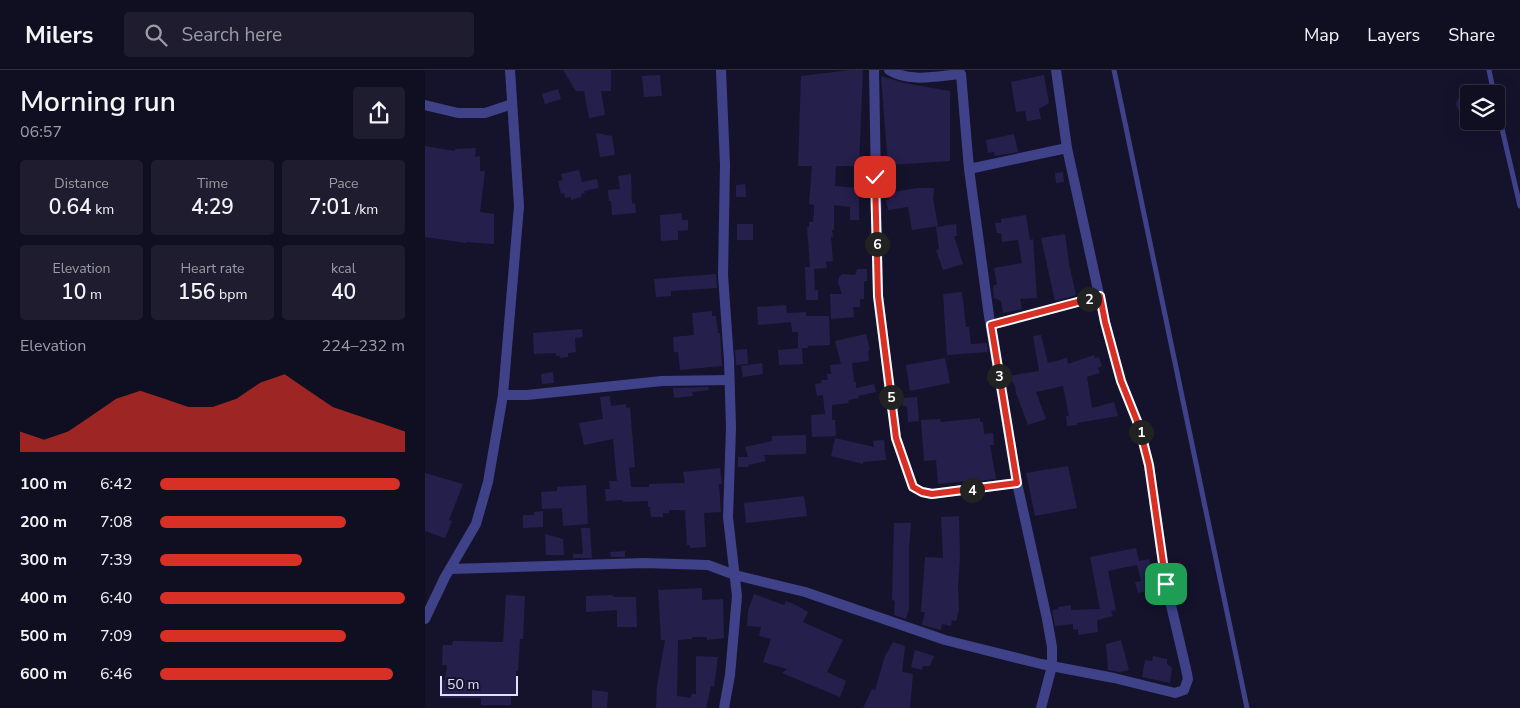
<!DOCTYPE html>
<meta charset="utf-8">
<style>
:root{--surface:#100e21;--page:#1e1c2e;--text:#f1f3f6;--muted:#9c9ca5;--line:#302e3f;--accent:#d93025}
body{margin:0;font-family:"Nunito Sans",sans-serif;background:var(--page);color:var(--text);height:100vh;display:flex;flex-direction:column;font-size:19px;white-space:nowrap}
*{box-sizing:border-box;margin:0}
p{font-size:16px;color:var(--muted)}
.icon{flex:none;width:28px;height:28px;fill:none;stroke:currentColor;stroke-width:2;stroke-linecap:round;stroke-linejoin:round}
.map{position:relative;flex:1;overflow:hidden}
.panel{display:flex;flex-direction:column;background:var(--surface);width:425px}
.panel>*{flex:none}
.fabs{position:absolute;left:1035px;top:15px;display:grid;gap:10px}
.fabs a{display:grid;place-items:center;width:45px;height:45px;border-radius:5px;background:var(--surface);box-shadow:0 5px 20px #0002,0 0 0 1px var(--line);font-size:25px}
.scale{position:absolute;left:15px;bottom:12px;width:78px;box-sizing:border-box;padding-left:5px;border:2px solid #e0dffe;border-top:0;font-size:14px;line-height:18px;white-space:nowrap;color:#e0dffe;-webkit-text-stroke:4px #15132c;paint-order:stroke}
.pin{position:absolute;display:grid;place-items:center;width:42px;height:42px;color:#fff;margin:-21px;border-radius:10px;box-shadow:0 2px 8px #0006}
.km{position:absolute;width:25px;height:25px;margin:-12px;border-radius:50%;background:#222;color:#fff;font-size:14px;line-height:25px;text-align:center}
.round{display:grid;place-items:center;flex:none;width:52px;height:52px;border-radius:5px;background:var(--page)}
.overview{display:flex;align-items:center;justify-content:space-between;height:85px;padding:0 20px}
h1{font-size:28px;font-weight:600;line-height:38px}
.stats{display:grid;grid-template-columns:repeat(3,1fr);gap:8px;height:85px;padding:5px 20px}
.stats div{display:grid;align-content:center;border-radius:5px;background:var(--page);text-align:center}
.stats b{font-size:21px;font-weight:600}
.stats small{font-size:14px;font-weight:400}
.stats p{font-size:14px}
.chart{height:140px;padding:10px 20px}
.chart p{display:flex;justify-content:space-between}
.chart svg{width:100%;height:90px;margin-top:5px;fill:var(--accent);opacity:.7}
ul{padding:0 20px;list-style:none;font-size:16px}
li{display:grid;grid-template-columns:80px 60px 1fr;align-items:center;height:38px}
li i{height:12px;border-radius:6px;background:var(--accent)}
header{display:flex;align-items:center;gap:30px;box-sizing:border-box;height:70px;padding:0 25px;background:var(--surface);border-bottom:1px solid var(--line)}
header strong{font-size:24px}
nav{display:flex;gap:28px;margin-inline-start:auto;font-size:18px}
.search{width:350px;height:45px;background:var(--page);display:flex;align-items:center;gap:12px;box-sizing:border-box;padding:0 18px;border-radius:5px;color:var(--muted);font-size:19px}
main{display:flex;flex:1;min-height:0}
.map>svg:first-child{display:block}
.building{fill:#251f4c}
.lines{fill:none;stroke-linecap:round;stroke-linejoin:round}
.service{stroke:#404289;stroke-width:5}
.minor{stroke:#404289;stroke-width:10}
.route-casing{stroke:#fff;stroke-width:10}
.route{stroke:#d93025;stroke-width:6}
</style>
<header>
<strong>Milers</strong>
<div class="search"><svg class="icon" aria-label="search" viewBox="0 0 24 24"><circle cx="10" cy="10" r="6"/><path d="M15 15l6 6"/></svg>Search here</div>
<nav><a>Map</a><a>Layers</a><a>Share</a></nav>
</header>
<main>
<section class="panel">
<div class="overview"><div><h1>Morning run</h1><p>06:57</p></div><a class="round"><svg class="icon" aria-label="share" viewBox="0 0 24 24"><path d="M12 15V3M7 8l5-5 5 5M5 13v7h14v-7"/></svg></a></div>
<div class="stats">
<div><p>Distance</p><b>0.64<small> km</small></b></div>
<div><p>Time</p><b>4:29</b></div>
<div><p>Pace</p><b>7:01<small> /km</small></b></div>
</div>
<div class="stats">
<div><p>Elevation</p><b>10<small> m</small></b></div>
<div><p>Heart rate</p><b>156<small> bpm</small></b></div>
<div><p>kcal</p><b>40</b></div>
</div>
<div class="chart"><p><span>Elevation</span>224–232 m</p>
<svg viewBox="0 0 160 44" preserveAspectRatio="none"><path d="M0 44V34L10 38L20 34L30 26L40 18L50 14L60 18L70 22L80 22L90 18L100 10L110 6L120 14L130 22L140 26L150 30L160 34V44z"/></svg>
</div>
<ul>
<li><b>100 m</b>6:42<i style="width:98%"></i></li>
<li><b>200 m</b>7:08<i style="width:76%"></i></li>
<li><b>300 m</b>7:39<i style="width:58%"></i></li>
<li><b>400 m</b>6:40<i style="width:100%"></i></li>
<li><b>500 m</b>7:09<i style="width:76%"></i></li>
<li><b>600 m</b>6:46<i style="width:95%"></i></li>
</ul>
</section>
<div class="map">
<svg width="1095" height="638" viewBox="0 0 1095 638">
<rect width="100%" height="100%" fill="#15132c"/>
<!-- building -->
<g class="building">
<polygon points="138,0 186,0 186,21 176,21 180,45 164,48 159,21 151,21"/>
<polygon points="425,0 438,0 434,96 411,96 410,116 431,118 431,108 440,109 439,120 434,120 434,150 425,150 425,137 409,135 409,160 407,160 408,167 406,167 408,191 401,192 402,198 389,199 390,220 393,220 393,230 381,230 380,197 385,197 382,157 384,157 384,152 388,152 389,142 389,135 384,134 387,96 373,96 376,6"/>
<polygon points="235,5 237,26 219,27 217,6"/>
<polygon points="619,5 624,33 614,39 616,49 602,51 600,41 591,42 586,12"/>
<polygon points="456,6 479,13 525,21 525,91 463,95"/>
<polygon points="133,19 136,29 120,34 117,24"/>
<circle cx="1038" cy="34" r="7"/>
<polygon points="171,63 187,66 190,85 175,87"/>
<polygon points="589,64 593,82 570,86 569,82 563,83 561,70"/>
<polygon points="0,76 30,81 30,79 51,78 50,87 55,86 55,101 60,101 55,142 69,144 69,174 41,172 41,173 0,167"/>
<polygon points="154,100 157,112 172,109 174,118 159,121 160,123 156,124 156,127 146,130 146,127 140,128 139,123 136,124 133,111 138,110 136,104"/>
<polygon points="638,102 639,112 631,113 630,103"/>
<polygon points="206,104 207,134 210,133 211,143 187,145 186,131 184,131 183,120 195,119 193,106"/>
<polygon points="320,114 321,127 311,127 311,115"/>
<polygon points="492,118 509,118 508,129 513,156 487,160 483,137 463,140 461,130 464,130 462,123"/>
<polygon points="257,143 257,150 263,150 263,160 253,161 253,170 236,171 235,145"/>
<polygon points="601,145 605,170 608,169 612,228 595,229 597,239 578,243 576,231 569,228 568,216 572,214 569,198 597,193 593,170 577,172 576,163 572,163 570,153 576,153 576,149"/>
<rect x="312" y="154" width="16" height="16"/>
<polygon points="531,154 532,166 529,166 538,194 518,200 511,180 514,179 511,157"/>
<polygon points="640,164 644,194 651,225 630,231 616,168"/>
<polygon points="432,199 442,199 442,211 439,211 439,229 435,229 435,237 428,237 429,247 406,249 405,224 417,224 413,212 414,207 417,204 430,205"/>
<polygon points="291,204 292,218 246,221 246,226 231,227 229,209"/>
<polygon points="537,222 541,257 544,257 546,274 562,273 563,282 522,285 518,224"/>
<polygon points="361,235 362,243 381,242 381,246 404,246 405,275 383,276 383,278 373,278 373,262 367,262 366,252 333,255 332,237"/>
<polygon points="287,241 287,246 291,246 293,263 295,263 297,296 255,300 253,282 249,282 248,267 269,265 267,243"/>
<polygon points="157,259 158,267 150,268 151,282 143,283 143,287 135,288 135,286 131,286 131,283 109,284 108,263"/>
<polygon points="441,264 445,280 443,281 444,291 427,293 429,312 431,312 431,318 449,314 451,322 433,326 434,328 423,330 424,333 407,335 407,350 410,350 411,366 387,367 386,345 400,344 398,325 392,326 390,314 397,313 396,310 403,310 402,304 406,304 405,295 416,294 410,271"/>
<polygon points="616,265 623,293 642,288 643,294 669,285 670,288 674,287 677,296 673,298 675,303 662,307 667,338 689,332 693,346 652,353 652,355 642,356 641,346 644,346 638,316 611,322 621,349 603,355 591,323 590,316 584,306 614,301 608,266"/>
<polygon points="377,278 378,294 354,295 353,280"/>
<polygon points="322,279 323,294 311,295 310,280"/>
<polygon points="520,288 525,313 485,321 481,295"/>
<polygon points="337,293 338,304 318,307 316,296"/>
<polygon points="128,302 129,313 117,314 116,304"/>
<polygon points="283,317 284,320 267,322 268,326 249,328 248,318"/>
<polygon points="185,326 186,336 201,334 202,338 205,337 210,397 204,398 206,417 224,417 224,414 260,413 258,402 295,398 297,414 294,414 296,442 279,443 281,477 265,478 265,475 262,475 260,440 244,440 244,443 238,443 238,447 226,447 225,437 223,437 223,431 198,432 198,430 181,431 180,419 185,419 184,411 192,411 188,369 159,375 154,353 178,349 175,327"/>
<polygon points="492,327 494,351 483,352 482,336 478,336 478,328"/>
<polygon points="555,348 555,352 558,352 559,364 568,363 569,375 565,375 571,409 544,412 544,411 513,414 511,390 499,391 496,350 515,349 516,352"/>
<polygon points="381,365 381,384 339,385 341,391 323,395 323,397 313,397 313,387 323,387 320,377 347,371 347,366"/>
<polygon points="410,368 449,377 448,371 459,370 461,390 438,392 438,394 406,386"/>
<polygon points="643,396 652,438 610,446 601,403"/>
<polygon points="0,403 38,414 24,450 27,451 20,468 0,461"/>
<polygon points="161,415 163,454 138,456 137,438 117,439 116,422 132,421 132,417"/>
<polygon points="379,426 382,446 321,453 319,433"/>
<polygon points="118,441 118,457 98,458 98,445 109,445 109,442"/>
<polygon points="534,446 535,486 533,516 534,540 531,551 527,550 526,556 517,554 516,560 497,555 500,542 496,542 500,487 518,488 516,447"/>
<polygon points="469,453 486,453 484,478 484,539 481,549 469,545 470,531 467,530"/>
<polygon points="156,458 165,458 167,488 148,488 148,484 158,484"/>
<polygon points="120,464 138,469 139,485 121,485"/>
<polygon points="711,478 714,491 724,489 731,519 713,523 710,512 716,511 712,495 683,501 691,540 686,541 688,546 672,550 673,562 653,565 653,559 648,560 648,554 630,556 627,540 633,539 633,537 646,535 646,540 675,539 665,487"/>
<polygon points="200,481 200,487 186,487 185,482"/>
<polygon points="277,518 277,530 298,529 299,568 282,570 282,567 268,567 267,569 253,570 252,626 265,628 267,624 271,624 271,586 293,587 289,616 286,616 281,638 231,638 232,616 240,570 236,570 233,520"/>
<polygon points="329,524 359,535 361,531 371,535 383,542 378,552 418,570 402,602 421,611 415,627 357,603 362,599 338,592 346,569 334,566 336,557 322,556 323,541"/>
<polygon points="81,525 100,526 98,569 95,569 93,601 91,601 91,625 86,625 86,635 56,635 56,628 15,628 15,610 20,610 22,595 17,595 18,575 27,575 28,571 78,572"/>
<polygon points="188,525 188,527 211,527 212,557 192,557 192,540 161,542 161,526"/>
<polygon points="696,570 704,600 694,602 683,600 681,574"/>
<polygon points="468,572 480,576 477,602 488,604 485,638 438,638 447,619 450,620 460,586"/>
<polygon points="490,580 509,586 505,596 498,596 497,600 486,597"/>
<polygon points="728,586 742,589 742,594 747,598 745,613 717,607 720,590 727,591"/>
<polygon points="167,620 183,622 182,638 167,638"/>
</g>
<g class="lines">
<!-- service -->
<g class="service">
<polyline points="689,0 822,638"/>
<polyline points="1064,0 1069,24"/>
<polyline points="1071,33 1095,136"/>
</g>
<!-- minor -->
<g class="minor">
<polyline points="296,0 300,95 298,205 304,290 306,358 303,447 312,526 305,605 299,638"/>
<polyline points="449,0 453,226 471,368 488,417 497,422 507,424 592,413"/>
<path d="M 464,0 C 485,13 512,6 536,4 L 544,99 L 564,246 L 592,413 L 622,549 L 627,577 L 627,596 L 616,638"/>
<polyline points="0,35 33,43 60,43 87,34"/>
<polyline points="544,99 642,78"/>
<polyline points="566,255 675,226"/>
<polyline points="78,325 102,325 237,311 304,310"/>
<polyline points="25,499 219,493 283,495 310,505 380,522 520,570 616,594 689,608 750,623 759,620 763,609 761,599 741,514 724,395 714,356 696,311 680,252 642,78 631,0"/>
<polyline points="0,549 20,507 51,454 63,412 78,325 94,136 85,0"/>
</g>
</g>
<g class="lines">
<defs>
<polyline id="route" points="450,107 453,226 471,368 488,417 497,422 507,424 592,413 566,255 675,226 680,252 696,311 714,356 724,395 741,514"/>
</defs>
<!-- route casing -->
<use href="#route" class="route-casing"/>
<!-- route -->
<use href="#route" class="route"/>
</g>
</svg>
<div class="fabs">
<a><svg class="icon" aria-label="layers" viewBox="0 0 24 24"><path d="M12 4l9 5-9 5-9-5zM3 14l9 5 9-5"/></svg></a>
</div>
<div class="scale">50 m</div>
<div class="pin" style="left:741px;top:514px;background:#1e9e55"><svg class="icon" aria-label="arrive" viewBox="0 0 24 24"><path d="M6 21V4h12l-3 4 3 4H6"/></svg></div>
<div class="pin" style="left:450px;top:107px;background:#d93025"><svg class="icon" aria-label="check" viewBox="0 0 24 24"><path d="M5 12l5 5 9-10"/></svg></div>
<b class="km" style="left:716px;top:362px">1</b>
<b class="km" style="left:664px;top:229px">2</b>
<b class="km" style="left:574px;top:306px">3</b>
<b class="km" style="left:547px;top:420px">4</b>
<b class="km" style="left:466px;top:327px">5</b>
<b class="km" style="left:452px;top:174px">6</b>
</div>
</main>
